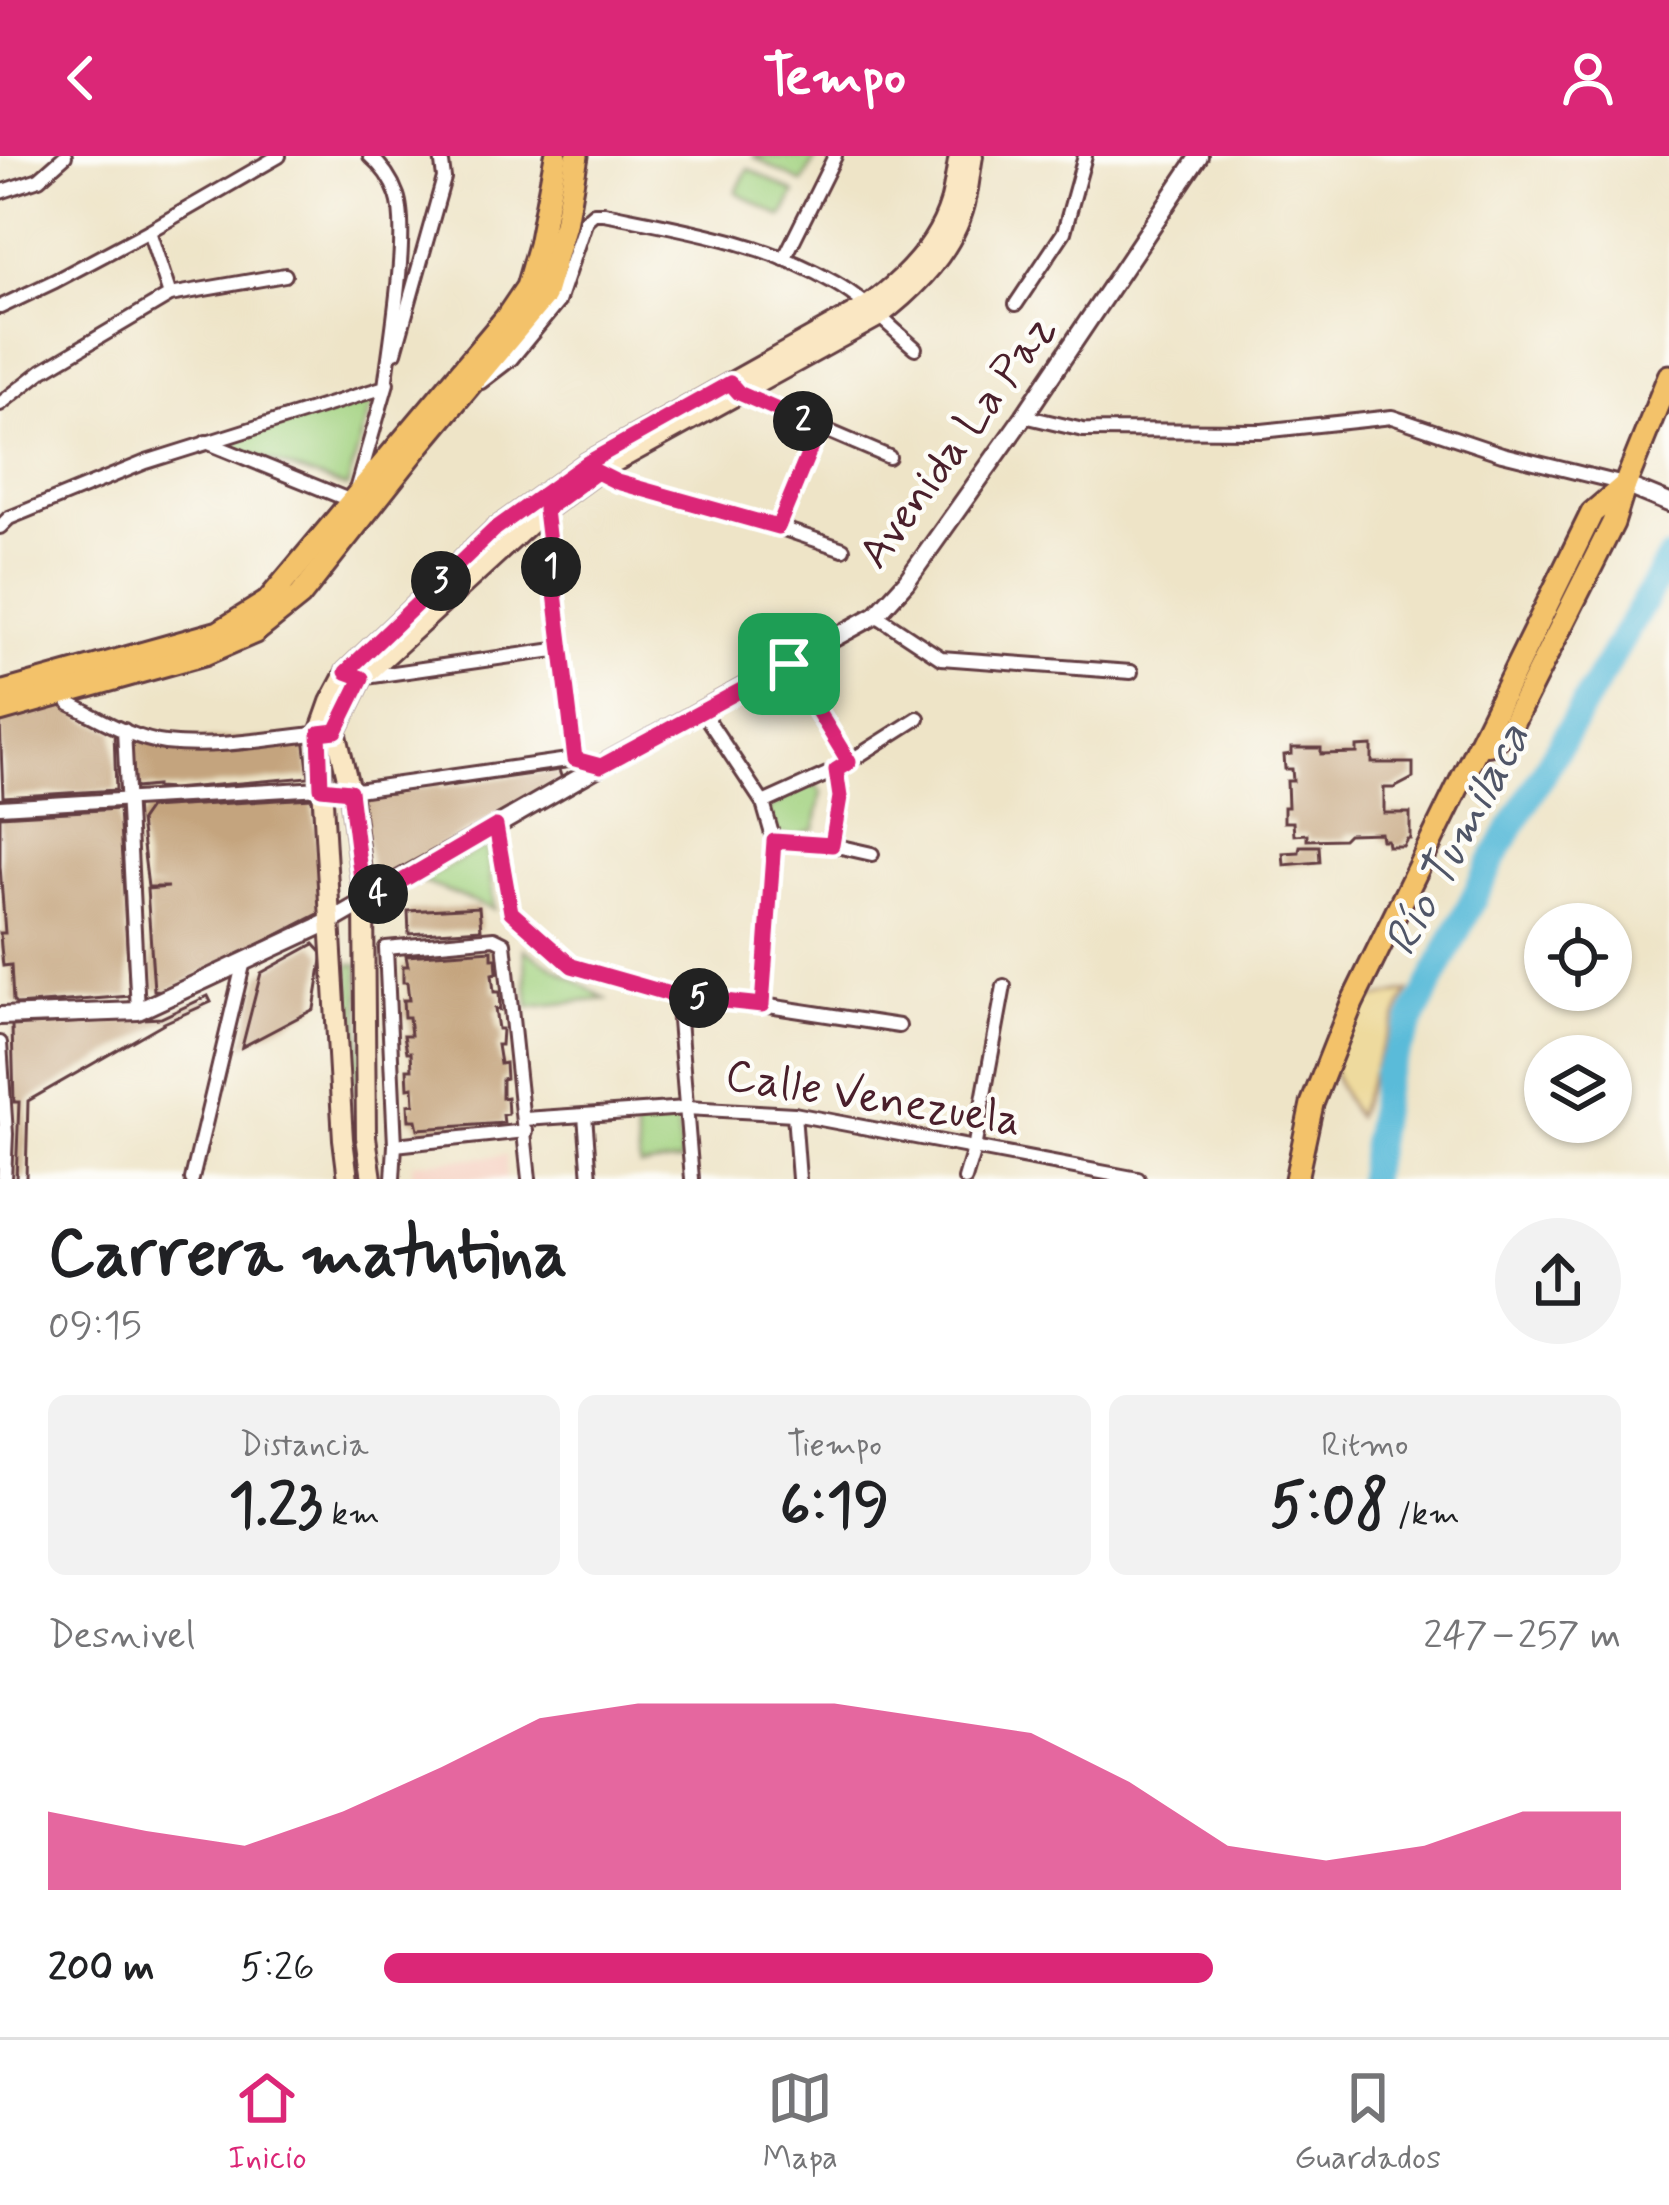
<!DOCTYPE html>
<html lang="es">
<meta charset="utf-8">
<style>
:root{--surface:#fff;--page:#f2f2f2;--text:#202124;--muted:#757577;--line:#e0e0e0;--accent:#db2777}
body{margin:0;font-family:Mynerve,sans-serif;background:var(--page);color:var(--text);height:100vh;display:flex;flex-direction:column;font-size:45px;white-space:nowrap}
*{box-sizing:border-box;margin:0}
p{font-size:39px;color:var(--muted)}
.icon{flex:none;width:66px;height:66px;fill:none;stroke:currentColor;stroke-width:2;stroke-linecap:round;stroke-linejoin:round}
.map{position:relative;height:1023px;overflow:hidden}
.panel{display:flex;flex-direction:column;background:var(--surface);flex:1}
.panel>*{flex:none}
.controls{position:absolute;left:1524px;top:747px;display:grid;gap:24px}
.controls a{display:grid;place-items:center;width:108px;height:108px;border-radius:50%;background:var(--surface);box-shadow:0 3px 9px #0004;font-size:60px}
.pin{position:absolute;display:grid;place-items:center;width:102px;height:102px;color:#fff;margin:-51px;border-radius:24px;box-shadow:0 6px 18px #0006}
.km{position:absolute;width:60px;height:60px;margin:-30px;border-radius:50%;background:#222;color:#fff;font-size:33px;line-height:60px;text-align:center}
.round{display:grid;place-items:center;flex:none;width:126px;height:126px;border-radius:63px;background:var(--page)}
.head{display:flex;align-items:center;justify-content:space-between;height:204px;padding:0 48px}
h1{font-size:66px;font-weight:800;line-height:90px}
.metrics{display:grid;grid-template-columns:repeat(3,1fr);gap:18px;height:204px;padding:12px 48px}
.metrics div{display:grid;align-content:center;border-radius:18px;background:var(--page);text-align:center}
.metrics b{font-size:60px;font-weight:800}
.metrics small{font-size:33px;font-weight:400}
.metrics p{font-size:33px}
.chart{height:336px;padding:24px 48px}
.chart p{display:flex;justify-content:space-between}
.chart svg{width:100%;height:216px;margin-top:12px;fill:var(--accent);opacity:.7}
ul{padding:0 48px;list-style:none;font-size:39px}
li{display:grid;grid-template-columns:192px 144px 1fr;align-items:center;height:90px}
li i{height:30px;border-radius:15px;background:var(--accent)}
header{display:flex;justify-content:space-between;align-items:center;height:156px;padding:0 48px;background:var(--accent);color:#fff;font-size:54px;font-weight:800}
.menu{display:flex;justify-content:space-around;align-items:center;height:168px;border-top:3px solid var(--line);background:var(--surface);font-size:33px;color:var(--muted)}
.menu a{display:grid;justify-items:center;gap:6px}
.menu .current{color:var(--accent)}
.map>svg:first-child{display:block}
.built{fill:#f6d2c3}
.green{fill:#a2d280;stroke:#767856;stroke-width:3}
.sand{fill:#eeda9e;stroke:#9c7c64;stroke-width:3}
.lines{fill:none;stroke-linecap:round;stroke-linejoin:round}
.river{stroke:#5abbd9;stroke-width:27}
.building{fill:#c4a47e}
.minor-casing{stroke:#633d42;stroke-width:18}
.tertiary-casing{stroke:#633d42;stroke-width:22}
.secondary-casing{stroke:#633d42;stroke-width:24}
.primary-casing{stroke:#633d42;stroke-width:27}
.trunk-casing{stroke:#633d42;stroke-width:27}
.minor{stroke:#fff;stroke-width:12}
.tertiary{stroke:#fff;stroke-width:16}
.secondary{stroke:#fae7c3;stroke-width:18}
.primary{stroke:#f3c26a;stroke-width:21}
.trunk{stroke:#f3c26a;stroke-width:21}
.route-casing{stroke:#fff;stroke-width:24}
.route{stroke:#db2777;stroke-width:15}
.labels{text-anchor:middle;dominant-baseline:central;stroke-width:9;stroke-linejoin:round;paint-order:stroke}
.street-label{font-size:45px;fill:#4a1f2b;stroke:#fdfcf7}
.water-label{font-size:48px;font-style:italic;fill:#505668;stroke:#fdfcf7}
</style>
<header><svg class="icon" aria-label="back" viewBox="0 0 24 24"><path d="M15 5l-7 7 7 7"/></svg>Tempo<svg class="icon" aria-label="person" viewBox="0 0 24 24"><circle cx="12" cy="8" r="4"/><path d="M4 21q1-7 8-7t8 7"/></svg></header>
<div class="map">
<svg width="1669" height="1023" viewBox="0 0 1669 1023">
<rect width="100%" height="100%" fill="#fdfcf7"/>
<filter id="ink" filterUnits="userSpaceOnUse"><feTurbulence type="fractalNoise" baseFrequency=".00833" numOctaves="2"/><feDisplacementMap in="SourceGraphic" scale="24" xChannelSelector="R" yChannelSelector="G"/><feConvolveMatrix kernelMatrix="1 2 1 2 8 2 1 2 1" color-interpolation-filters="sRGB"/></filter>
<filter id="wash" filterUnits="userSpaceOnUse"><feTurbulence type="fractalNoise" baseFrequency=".004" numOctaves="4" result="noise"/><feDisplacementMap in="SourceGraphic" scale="48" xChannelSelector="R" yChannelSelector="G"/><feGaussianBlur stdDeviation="2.7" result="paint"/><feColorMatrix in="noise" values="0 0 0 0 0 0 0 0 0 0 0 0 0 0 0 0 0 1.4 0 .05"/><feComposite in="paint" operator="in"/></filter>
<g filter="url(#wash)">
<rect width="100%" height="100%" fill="#eee4c7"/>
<!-- built -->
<polygon class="built" points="506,999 506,1023 413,1023 412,1007"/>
<!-- green -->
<g class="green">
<polygon points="752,0 817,0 802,27"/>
<polygon points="748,12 795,37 782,61 736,36"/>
<polygon points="374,238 347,332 215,286"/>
<polygon points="812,625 822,636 815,673 796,681 774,679 767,654"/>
<polygon points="487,690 494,753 420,725"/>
<polygon points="524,793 606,843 529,851"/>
<polygon points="349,808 358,808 367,1023 360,1023"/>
<polygon points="677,959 681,1005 640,1010 634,961"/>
</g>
<!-- sand -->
<path class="sand" d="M 1409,835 L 1380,895 L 1356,961 C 1322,906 1329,903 1352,847 Z"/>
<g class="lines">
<!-- river -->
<polyline class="river" points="1369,1023 1385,919 1493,703 1669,403"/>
</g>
<g id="blocks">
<!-- building -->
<g class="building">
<polygon points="63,546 83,563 114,575 116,634 3,641 0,565"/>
<polygon points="304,581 309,621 172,633 156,632 156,630 135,632 130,584"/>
<polygon points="1372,590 1372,607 1413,607 1413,622 1394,632 1384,632 1384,657 1410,657 1410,683 1407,683 1403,690 1388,690 1387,684 1382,684 1381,677 1348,678 1343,683 1307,684 1307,678 1294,679 1293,666 1284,666 1284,651 1288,651 1287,625 1293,625 1292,613 1285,613 1284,599 1292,598 1292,592 1321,592 1321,598 1357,597 1357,591"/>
<polygon points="559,614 562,623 373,727 362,638 392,637 440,628 441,631"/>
<polygon points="312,642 324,755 168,835 154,834 147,733 169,731 148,731 140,665 149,652"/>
<polygon points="119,653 130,840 17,849 13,845 11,809 3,810 1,791 0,777 5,777 0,710 0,660"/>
<polygon points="1300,690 1319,690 1320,706 1284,709 1283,697 1299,696"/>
<polygon points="479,751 481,773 409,778 408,755"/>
<polygon points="314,788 323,798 314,853 242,891 261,817"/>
<polygon points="492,794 492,802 496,802 497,817 492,818 494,836 499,836 500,854 495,853 498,873 502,873 501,889 497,889 500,908 505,907 506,922 502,923 502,942 507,941 508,958 503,959 504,967 418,973 416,964 409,964 408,949 414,948 413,931 408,932 407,913 412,913 411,896 407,896 404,879 411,879 409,861 404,861 403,844 409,844 407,826 403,826 403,810 408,810 406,800"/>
<polygon points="208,840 211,846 164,867 28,945 26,1023 16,1023 19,946 14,946 12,870 161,862"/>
</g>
</g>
</g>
<g filter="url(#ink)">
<use href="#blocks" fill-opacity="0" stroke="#633d42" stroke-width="3"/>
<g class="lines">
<defs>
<g id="minor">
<polyline points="0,36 39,23 65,0"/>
<polyline points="149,75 170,139"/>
<polyline points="784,103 835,0"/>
<polyline points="1016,148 1064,76 1085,0"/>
<polyline points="0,151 55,125 149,75 279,0"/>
<polyline points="395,196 444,22 441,0"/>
<path d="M 481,226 L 511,203 L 558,146 L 586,64 L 594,57 L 604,57 C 683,73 765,86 835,127 C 865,144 889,170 915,192"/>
<polyline points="739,237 889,301"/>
<polyline points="0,248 42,215 170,139 285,119"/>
<polyline points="1024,260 1083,274 1262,275 1392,261 1502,298 1624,328"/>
<polyline points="206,286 354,346"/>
<polyline points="594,313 617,326 778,371 843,393"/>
<polyline points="356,334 387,227"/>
<polyline points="545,354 575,603"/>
<path d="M 0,371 L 9,362 L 146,306 L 385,231 C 390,188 410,75 397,39 C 391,22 383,11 370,0"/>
<polyline points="778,371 819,272"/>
<polyline points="876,459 941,502 1131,516"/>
<polyline points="789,508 849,606"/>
<polyline points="366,521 561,493"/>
<path d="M 65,536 L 70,548 C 99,562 132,583 165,587 C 216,593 272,582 323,577"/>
<polyline points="702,555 763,647 774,685 762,849"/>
<polyline points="124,574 138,855"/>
<polyline points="763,647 836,614 918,562"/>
<polyline points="0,651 321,632 350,635 575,603 600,610"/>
<polyline points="496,671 511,756 572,810 677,840 762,849 899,870"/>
<polyline points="774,685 832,689 872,698"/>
<polyline points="832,689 840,641 836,614"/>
<polyline points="677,840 692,1023"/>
<polyline points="0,887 6,978 4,1023"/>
<polyline points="794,958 799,1023"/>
<polyline points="585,959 590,1023"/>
<polyline points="525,963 686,952 794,958 1138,1023"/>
<polyline points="395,989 386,792 494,782 504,787 529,1023"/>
<polyline points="192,1023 244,805"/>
<polyline points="393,1023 395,989 526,975"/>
<polyline points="965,1023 974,993 1004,830"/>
</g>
<g id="tertiary">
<polyline points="1625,329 1669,347"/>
<polyline points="0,860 138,855 331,765 600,610 876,459 906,426 1024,260 1199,0"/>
</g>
<g id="secondary">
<path d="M 348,1023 L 343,983 L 319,577 L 330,546 L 346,516 L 495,373 L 587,307 L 867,150 C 903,124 937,91 950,47 C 954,32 956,15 959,0"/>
<path d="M 372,1023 L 366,981 L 364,747 L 350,635 L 336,575 L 362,522 L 545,354 L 597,316 L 878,161 C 915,133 953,95 965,48 C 969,32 970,16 973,0"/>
</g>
<g id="primary">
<polyline points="0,537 219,476 267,446 506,162 527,131 539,89 556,0"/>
<polyline points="0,555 204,498 255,476 300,440 421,287 544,140 565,68 577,0"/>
</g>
<g id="trunk">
<polyline points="1480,589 1490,588 1510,572 1613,367 1625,329 1669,220"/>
<polyline points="1296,1023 1312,948 1352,847 1592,357 1625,329"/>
</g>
</defs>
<!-- minor casing -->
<use href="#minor" class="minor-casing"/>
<!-- tertiary casing -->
<use href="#tertiary" class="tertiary-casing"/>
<!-- secondary casing -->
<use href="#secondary" class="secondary-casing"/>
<!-- primary casing -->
<use href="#primary" class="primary-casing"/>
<!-- trunk casing -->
<use href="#trunk" class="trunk-casing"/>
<!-- minor -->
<use href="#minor" class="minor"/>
<!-- tertiary -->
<use href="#tertiary" class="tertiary"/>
<!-- secondary -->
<use href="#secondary" class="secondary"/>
<!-- primary -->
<use href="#primary" class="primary"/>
<!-- trunk -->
<use href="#trunk" class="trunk"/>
</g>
</g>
<g class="lines" filter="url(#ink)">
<defs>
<polygon id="route" points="730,227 739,237 819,272 778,371 617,326 597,316 545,354 575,603 601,610 789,508 849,606 836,614 840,641 832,689 774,685 762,849 677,840 572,810 511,756 496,670 364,747 350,635 321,632 319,577 336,575 362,522 346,516 495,373 587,307"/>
</defs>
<!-- route casing -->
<use href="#route" class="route-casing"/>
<!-- route -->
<use href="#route" class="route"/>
</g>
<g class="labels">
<!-- street labels -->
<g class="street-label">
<text transform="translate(958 286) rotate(-54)">Avenida La Paz</text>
<text transform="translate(873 943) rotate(9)">Calle Venezuela</text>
</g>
<!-- water labels -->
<g class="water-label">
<text transform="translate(1458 684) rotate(-62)">Río Tumilaca</text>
</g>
</g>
</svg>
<div class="controls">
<a><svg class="icon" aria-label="locate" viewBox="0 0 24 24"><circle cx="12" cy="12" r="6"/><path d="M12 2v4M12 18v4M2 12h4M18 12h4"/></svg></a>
<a><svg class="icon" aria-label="layers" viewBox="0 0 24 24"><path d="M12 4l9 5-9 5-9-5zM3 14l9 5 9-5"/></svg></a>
</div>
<div class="pin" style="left:789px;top:508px;background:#1e9e55"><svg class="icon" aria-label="arrive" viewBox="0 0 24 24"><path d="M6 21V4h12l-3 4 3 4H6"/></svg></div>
<b class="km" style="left:551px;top:411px">1</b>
<b class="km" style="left:803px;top:265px">2</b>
<b class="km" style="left:441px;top:425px">3</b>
<b class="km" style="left:378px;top:738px">4</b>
<b class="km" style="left:699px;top:842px">5</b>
</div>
<section class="panel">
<div class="head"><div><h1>Carrera matutina</h1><p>09:15</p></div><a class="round"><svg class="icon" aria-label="share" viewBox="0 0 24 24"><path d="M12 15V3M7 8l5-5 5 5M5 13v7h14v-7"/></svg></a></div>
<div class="metrics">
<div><p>Distancia</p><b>1.23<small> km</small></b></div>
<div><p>Tiempo</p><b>6:19</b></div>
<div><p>Ritmo</p><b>5:08<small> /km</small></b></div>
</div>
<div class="chart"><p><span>Desnivel</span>247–257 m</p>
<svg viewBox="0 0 160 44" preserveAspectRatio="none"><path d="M0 44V28L10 32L20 35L30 28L40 19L50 9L60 6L70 6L80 6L90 9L100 12L110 22L120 35L130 38L140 35L150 28L160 28V44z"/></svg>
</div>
<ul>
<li><b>200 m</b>5:26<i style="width:67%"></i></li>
</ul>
</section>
<nav class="menu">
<a class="current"><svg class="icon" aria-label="home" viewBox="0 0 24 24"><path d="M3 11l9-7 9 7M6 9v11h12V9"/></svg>Inicio</a>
<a><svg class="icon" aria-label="map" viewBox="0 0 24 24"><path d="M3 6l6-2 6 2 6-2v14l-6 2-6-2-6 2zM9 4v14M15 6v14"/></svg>Mapa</a>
<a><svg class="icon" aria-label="saved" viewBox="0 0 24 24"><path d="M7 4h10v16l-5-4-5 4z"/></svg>Guardados</a>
</nav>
